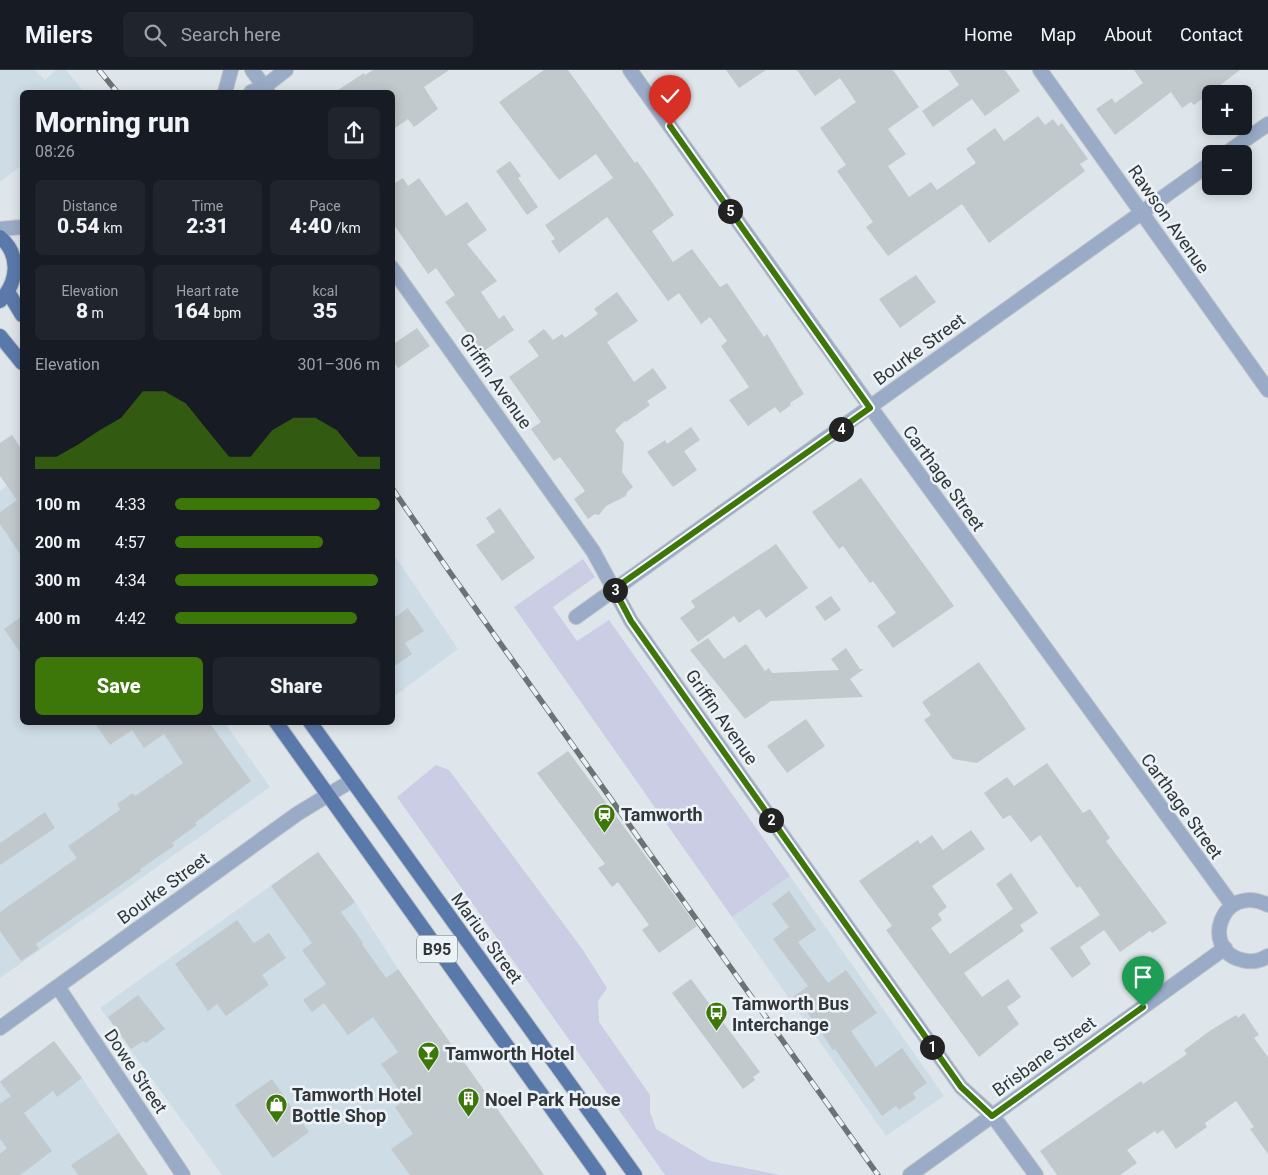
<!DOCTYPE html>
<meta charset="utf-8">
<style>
:root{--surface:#171b24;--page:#20242c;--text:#f1f3f6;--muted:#9ea1a6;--line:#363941;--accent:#3e7709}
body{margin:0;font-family:Roboto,sans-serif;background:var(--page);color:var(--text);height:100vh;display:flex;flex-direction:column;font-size:19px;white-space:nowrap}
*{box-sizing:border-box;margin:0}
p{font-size:16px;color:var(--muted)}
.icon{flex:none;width:28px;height:28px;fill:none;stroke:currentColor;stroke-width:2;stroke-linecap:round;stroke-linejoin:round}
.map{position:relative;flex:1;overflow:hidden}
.drawer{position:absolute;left:20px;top:20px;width:375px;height:635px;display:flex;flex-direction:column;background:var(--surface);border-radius:8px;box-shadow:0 2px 12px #0003}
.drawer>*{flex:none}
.controls{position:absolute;left:1202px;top:15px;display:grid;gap:10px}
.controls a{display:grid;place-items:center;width:50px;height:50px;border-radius:8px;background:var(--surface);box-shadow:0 2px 12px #0003;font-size:25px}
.pin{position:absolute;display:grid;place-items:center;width:42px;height:42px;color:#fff;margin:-51px -21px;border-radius:50% 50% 50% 0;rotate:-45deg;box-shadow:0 0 5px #0007}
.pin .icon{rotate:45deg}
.km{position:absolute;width:25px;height:25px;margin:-12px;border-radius:50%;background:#222;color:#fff;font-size:14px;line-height:25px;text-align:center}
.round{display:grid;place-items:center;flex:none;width:52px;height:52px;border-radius:8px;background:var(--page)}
.overview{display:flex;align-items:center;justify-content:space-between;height:85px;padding:0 15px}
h1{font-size:28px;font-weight:800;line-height:38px}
.figures{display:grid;grid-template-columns:repeat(3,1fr);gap:8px;height:85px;padding:5px 15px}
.figures div{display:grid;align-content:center;border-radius:8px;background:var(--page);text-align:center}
.figures b{font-size:21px;font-weight:800}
.figures small{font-size:14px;font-weight:400}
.figures p{font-size:14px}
.chart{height:140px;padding:10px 15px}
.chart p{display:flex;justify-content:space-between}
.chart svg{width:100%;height:90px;margin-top:5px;fill:var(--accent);opacity:.7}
.action{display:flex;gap:10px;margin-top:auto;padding:10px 15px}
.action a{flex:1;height:58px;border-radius:8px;background:var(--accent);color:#fff;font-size:20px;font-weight:800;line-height:58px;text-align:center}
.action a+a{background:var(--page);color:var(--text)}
ul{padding:0 15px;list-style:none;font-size:16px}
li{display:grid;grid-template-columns:80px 60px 1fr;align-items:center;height:38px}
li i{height:12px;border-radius:6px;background:var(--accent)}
header{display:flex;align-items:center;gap:30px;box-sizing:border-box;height:70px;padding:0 25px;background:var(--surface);border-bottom:1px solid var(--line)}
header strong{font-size:24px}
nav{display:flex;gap:28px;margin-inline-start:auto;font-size:18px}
.search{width:350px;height:45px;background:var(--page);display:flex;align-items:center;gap:12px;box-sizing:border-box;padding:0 18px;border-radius:8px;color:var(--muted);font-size:19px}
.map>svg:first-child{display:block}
.built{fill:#cedce6}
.green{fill:#cacde3}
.building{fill:#c1c9cc}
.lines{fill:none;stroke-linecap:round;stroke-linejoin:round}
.minor-casing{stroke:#bdc3c7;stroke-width:16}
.primary-casing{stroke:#bdc3c7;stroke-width:16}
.minor{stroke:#99abc7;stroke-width:14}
.primary{stroke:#5a79ab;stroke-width:14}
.rail-casing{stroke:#6d7275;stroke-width:5.5}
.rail{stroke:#ecf3f8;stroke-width:4;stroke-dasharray:11;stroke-linecap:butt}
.route-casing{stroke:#fff;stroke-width:10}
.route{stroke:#3e7709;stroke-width:6}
.labels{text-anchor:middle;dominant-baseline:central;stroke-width:5;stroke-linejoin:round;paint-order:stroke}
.shield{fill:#ecf3f8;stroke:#6a6f72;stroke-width:1}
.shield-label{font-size:16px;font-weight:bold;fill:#333638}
.street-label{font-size:18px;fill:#333638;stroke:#ecf3f8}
.poi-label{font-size:18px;font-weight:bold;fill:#333638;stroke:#ecf3f8;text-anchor:start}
</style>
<header>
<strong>Milers</strong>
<div class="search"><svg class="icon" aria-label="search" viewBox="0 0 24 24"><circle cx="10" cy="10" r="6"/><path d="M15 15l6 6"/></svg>Search here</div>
<nav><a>Home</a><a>Map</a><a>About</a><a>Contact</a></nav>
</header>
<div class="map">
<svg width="1268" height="1105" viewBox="0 0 1268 1105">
<rect width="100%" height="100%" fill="#dfe6eb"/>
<!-- built -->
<g class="built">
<polygon points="0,0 35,0 45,10 56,0 66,0 84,22 22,22 22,95 0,112"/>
<polygon points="22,405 22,652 225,653 270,717 0,908 0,421"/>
<polygon points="392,482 458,579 393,627 392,627"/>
<polygon points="318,782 355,832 398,899 544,1105 222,1105 100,938"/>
<polygon points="790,806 944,1026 886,1066 732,847"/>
<polygon points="54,971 82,1008 148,1105 0,1105 0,1011"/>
</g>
<!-- green -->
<g class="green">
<polygon points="583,489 595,507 553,537 577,571 609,550 790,806 732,847 514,537"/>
<polygon points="436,695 449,700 583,880 607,918 598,931 599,952 650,1025 650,1042 656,1059 710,1091 780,1105 665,1105 397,727"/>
</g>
<!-- building -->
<g class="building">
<polygon points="373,0 449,0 424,17 438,39 414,57 408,49 392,60 392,22 335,22 364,3 365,5"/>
<polygon points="544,0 568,0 635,93 637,91 654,115 674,145 652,161 673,192 692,179 720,217 727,213 764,267 767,264 804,324 790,333 791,335 780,343 775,337 748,356 729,330 749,317 721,276 727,271 710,247 701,254 679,223 668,231 607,147 559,183 551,171 555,169 545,155 613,108 596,84 559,110 499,32"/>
<polygon points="726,0 766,0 739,18"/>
<polygon points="797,0 893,0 919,37 888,59 906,84 888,96 909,127 931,112 937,120 976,93 966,79 995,58 1004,71 1038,46 1045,55 1053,49 1058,56 1062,53 1088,89 1080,94 1085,101 989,173 962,134 888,186 866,157 873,152 837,101 846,95 820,58 856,32 840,8 815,26"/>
<polygon points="949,0 1005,0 1020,21 985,46 972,29 933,57 922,41 959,15"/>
<polygon points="1134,0 1240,0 1194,35 1191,32 1182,38 1171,22 1115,65 1096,39 1112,28 1115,33 1143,13"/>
<polygon points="510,91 521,106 518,108 538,137 527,145 496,101"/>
<polygon points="403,108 408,116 419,108 446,146 467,132 487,160 467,174 497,211 481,222 499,249 504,245 514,260 478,285 463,264 467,262 445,232 455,225 436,198 428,204 392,152 392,115"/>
<polygon points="916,205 936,232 900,258 879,229"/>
<polygon points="617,222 638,251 607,272 634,312 653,298 667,318 647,331 650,335 626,352 625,351 615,360 624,373 622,402 633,417 627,422 626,426 606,436 599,445 595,444 588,449 574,429 585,421 560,387 554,391 531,359 541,352 509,307 539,286 528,271 544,259 553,270 562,264 565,268 598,244 594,239"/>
<polygon points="417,258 430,276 398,298 392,290 392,275"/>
<polygon points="691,357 700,370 684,381 697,400 673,417 647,382 665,370 667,374"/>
<polygon points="12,365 22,380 22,487 0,454 0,442 17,430 0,406 0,373"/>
<polygon points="861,408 954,536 893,578 877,556 896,543 873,511 870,513 843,476 839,479 812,442"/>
<polygon points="500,438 535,488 502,511 476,475 495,462 486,448"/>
<polygon points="776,474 808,518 766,548 759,539 739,553 734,546 698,572 680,548 695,537 691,531"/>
<polygon points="831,526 841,540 825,551 815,537"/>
<polygon points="408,538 424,561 405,573 412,584 392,598 392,549"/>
<polygon points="22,546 22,585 4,559"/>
<polygon points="708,568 724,589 746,574 765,601 769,598 772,603 839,600 831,589 846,578 860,599 864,599 850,609 863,627 771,631 745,649 690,580"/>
<polygon points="979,592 1026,659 977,693 953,689 924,650 931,645 922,632"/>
<polygon points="806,649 825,676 787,703 767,676"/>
<polygon points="94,652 209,652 251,711 195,753 197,755 172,773 174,776 140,799 141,801 36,874 39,879 21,891 0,861 0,842 77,788 68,776 120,740 117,734 133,723 135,726 183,693 164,664 144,678 132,660 110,675"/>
<polygon points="568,681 697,856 659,883 642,860 649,855 618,812 612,817 598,798 605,794 537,703"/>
<polygon points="1047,693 1083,743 1090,739 1110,768 1106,771 1167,853 1152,863 1150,861 1120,882 1104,860 1080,877 1091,894 1072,908 1050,878 1100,845 1080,816 1077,818 1040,765 1031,772 1010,745 1003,749 984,723 1007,707 1014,716"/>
<polygon points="45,742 55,758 0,795 0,773"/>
<polygon points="971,760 985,779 932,816 947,837 938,844 942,850 931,858 950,884 1013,839 996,814 1011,803 1038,843 1020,855 1024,861 964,903 982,927 1008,909 1021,927 1007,937 1019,954 979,987 886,860 892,856 859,811 918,770 920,774 932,765 943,780"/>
<polygon points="318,782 355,832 341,842 363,873 362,874 386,908 398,899 544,1105 410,1105 391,1079 413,1064 395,1037 406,1030 381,994 398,982 373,947 348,965 324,933 312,942 303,930 326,914 302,880 312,873 271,816"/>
<polygon points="789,821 816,860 798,872 828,913 846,900 877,943 851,961 876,997 902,978 927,1013 913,1023 916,1028 899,1040 896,1036 882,1046 835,979 833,980 807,942 805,943 793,927 808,916 773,869 789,857 772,834"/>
<polygon points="237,850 254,873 269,863 286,888 262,905 269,915 226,946 217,934 208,941 175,894"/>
<polygon points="691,909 760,1002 753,1007 755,1010 743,1019 672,923"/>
<polygon points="138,925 165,959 146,973 143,971 131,979 108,947"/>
<polygon points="1244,943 1259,965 1254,968 1268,987 1268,1084 1250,1059 1254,1057 1236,1031 1205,1053 1207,1057 1176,1079 1163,1060 1157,1064 1155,1061 1127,1080 1137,1093 1120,1105 1057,1105 1040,1081 1141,1011 1143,1014 1187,984 1184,980 1211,960 1236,945 1238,948"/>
<polygon points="54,971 82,1008 57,1027 53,1021 24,1043 52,1081 20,1105 0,1105 0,1084 7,1078 0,1069 0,1034 11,1026 0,1012"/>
<polygon points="272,1009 309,1062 273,1088 235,1035"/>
<polygon points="119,1063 148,1105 78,1105 71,1095"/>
</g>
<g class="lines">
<defs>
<g id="minor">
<polyline points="252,0 268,22"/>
<polyline points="630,0 871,338 1232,835"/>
<polyline points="1040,0 1268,320"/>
<polyline points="225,22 231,0"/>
<polyline points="251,22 264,17 286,0"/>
<polyline points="1225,84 1268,54"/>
<polyline points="0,159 22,157"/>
<polyline points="392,198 593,481 631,551 961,1017 993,1046 1036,1105"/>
<polyline points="576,547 1211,93"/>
<path d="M 1268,835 C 1222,811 1199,880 1242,890 C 1252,893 1260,891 1268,886"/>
<polyline points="58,917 183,1105"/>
<polyline points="0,958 297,744 351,711"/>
<polyline points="910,1105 1225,878"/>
</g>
<g id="primary">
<path d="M 0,167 C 21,185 18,212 0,231"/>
<polyline points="8,222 22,245"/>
<polyline points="0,266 22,293"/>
<polyline points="276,652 599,1105"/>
<polyline points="310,652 635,1105"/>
</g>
</defs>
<!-- minor casing -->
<use href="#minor" class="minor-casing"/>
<!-- primary casing -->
<use href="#primary" class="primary-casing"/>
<!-- minor -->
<use href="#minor" class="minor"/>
<!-- primary -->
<use href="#primary" class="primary"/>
<defs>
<g id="rail">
<polyline points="99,0 117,22"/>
<polyline points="392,418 449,501 878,1105"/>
</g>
</defs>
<!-- rail casing -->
<use href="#rail" class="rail-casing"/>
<!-- rail -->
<use href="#rail" class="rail"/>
</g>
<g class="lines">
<defs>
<polyline id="route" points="670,56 870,338 614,519 631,551 961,1017 992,1046 1143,937"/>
</defs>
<!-- route casing -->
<use href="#route" class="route-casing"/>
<!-- route -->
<use href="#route" class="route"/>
</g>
<!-- icons -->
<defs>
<symbol id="station-pin" viewBox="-11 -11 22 30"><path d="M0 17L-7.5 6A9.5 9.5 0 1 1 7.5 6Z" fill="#3e7709" stroke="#ecf3f8"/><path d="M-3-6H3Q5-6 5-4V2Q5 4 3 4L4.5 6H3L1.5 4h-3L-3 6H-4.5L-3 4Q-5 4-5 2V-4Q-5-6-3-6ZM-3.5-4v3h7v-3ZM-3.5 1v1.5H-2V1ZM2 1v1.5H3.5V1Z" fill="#fff"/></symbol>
<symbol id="bus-pin" viewBox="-11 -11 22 30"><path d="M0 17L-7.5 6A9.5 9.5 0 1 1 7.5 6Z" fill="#3e7709" stroke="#ecf3f8"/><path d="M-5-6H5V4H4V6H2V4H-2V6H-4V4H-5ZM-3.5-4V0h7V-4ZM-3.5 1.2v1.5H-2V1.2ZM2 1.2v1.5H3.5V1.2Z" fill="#fff"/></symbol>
<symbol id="bar-pin" viewBox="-11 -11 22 30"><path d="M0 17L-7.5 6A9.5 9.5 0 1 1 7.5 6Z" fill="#3e7709" stroke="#ecf3f8"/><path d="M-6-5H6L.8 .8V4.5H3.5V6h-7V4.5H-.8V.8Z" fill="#fff"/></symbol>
<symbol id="building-pin" viewBox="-11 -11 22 30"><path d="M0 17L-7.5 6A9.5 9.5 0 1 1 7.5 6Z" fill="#3e7709" stroke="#ecf3f8"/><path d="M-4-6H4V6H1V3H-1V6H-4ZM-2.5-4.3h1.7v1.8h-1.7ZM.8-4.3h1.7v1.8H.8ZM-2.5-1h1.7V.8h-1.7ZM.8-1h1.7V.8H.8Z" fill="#fff"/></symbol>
<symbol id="shop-pin" viewBox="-11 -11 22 30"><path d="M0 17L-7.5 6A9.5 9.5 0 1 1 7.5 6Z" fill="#3e7709" stroke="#ecf3f8"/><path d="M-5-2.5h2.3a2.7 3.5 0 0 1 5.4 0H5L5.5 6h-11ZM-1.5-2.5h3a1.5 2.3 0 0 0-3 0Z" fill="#fff"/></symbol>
</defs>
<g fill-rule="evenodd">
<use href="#station-pin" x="592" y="732" width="25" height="34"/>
<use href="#bus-pin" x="704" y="930" width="25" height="34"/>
<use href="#bar-pin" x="416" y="970" width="25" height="34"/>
<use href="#building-pin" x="456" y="1016" width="25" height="34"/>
<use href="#shop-pin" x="264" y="1022" width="25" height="34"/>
</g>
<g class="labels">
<!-- shield labels -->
<rect class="shield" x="417" y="865.5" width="40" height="27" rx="4"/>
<g class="shield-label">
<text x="437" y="879">B95</text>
</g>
<!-- street labels -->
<g class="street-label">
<text transform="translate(1169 149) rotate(55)">Rawson Avenue</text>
<text transform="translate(919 279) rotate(-36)">Bourke Street</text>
<text transform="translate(496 311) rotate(55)">Griffin Avenue</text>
<text transform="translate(944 408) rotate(54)">Carthage Street</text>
<text transform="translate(722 647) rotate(55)">Griffin Avenue</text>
<text transform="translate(1182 736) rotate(54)">Carthage Street</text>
<text transform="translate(163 818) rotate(-36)">Bourke Street</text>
<text transform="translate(487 868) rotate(54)">Marius Street</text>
<text transform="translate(1044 986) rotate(-36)">Brisbane Street</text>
<text transform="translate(136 1001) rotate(56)">Dowe Street</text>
</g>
<!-- poi labels -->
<g class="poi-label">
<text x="621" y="744">Tamworth</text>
<text x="732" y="933">Tamworth Bus<tspan x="732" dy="21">Interchange</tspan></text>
<text x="445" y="983">Tamworth Hotel</text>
<text x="292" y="1024">Tamworth Hotel<tspan x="292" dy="21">Bottle Shop</tspan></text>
<text x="485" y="1029">Noel Park House</text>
</g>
</g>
</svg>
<div class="controls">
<a>+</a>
<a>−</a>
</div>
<div class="pin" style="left:1143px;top:937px;background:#1e9e55"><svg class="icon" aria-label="arrive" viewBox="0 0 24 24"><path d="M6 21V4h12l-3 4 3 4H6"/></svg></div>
<div class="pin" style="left:670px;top:56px;background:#d93025"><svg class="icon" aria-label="check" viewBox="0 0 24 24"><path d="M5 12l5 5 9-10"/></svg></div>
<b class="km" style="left:932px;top:977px">1</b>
<b class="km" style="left:771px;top:750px">2</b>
<b class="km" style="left:615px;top:520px">3</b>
<b class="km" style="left:841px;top:359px">4</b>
<b class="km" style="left:730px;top:141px">5</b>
<section class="drawer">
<div class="overview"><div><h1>Morning run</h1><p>08:26</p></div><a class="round"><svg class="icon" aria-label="share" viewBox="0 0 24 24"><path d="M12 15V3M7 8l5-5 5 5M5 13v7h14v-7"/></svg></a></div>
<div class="figures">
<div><p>Distance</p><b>0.54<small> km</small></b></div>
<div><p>Time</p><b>2:31</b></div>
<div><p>Pace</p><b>4:40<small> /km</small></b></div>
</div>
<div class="figures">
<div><p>Elevation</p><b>8<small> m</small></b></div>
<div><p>Heart rate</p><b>164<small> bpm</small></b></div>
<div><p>kcal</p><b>35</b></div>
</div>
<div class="chart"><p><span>Elevation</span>301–306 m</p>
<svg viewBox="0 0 160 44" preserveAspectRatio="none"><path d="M0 44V38L10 38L20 32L30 25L40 19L50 6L60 6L70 12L80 25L90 38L100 38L110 25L120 19L130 19L140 25L150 38L160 38V44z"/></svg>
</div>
<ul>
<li><b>100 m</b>4:33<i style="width:100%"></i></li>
<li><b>200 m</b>4:57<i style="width:72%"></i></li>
<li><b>300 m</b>4:34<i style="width:99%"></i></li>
<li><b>400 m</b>4:42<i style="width:89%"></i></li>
</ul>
<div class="action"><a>Save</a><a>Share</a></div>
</section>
</div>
